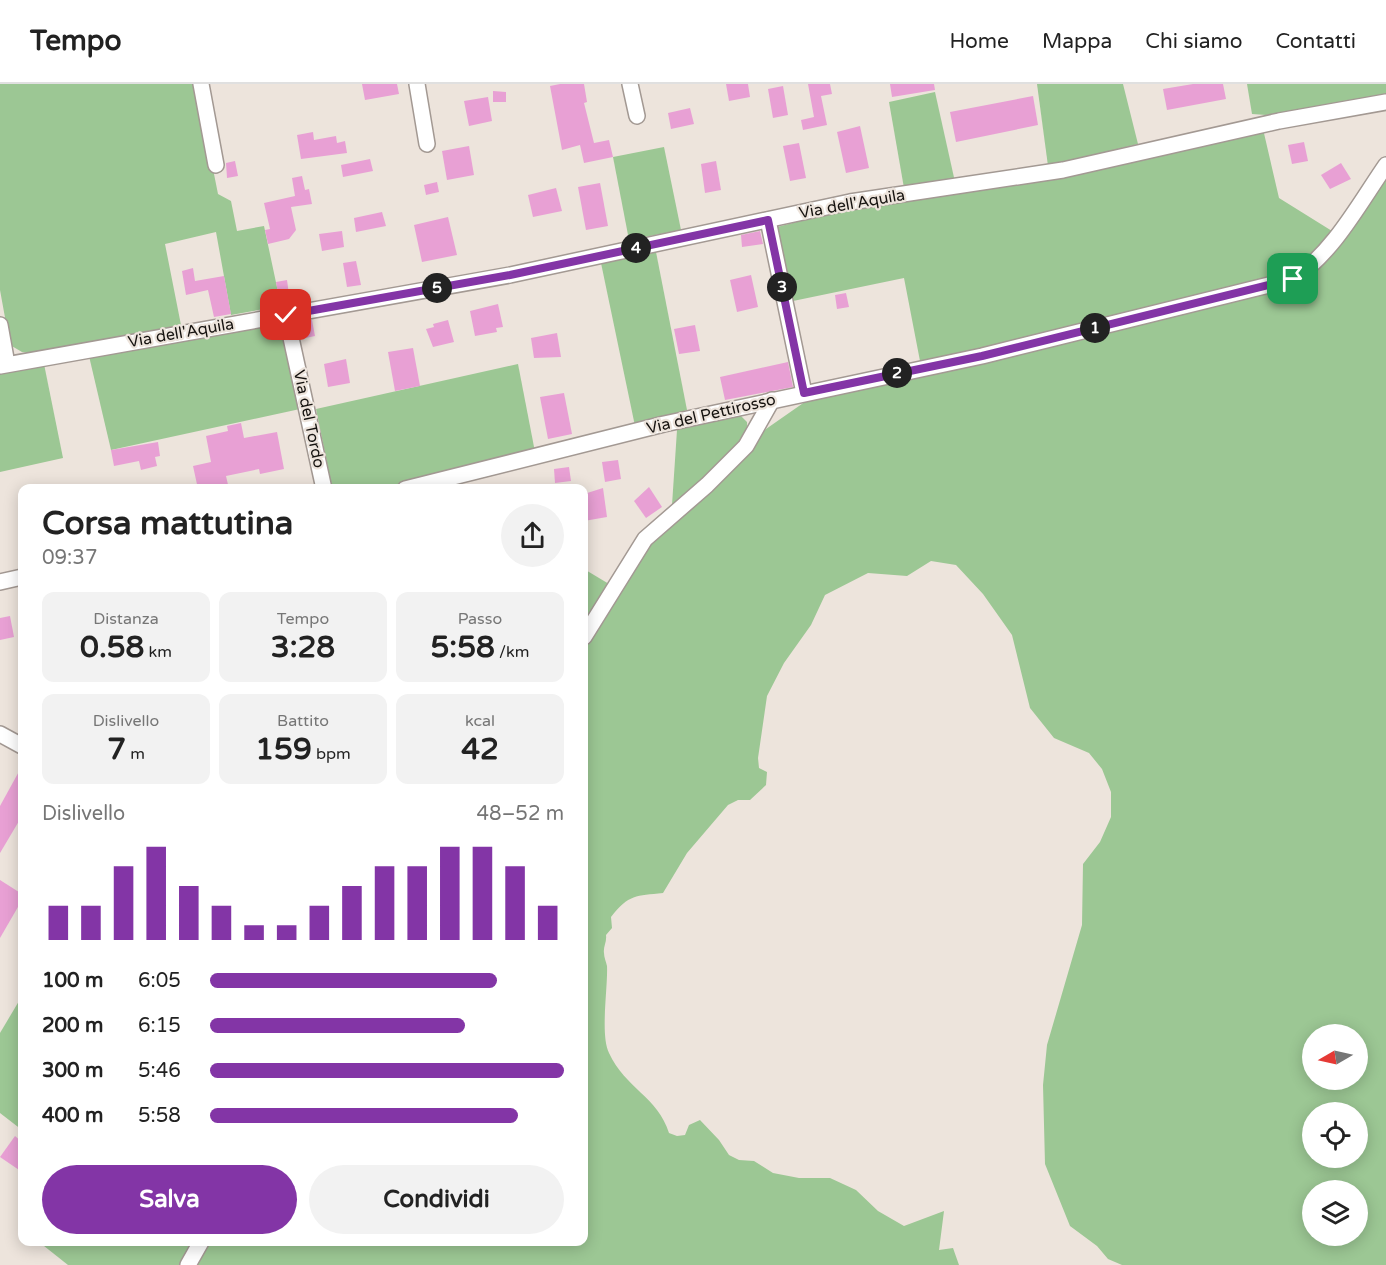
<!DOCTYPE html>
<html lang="it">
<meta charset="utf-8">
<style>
:root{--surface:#fff;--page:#f2f2f2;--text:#222;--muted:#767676;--line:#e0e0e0;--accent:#8335a6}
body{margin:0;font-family:"Varela Round",sans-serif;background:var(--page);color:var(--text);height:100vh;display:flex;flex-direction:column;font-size:22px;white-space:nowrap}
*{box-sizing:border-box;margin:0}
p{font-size:20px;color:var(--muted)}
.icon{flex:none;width:33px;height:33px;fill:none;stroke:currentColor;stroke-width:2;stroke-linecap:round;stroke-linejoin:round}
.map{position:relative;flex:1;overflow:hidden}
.panel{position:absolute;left:18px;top:400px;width:570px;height:762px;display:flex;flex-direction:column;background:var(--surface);border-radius:12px;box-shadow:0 3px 15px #0003}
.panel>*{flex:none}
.needle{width:39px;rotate:261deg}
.tools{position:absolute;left:1302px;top:940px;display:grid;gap:12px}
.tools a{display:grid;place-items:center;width:66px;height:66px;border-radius:50%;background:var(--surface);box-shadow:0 3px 15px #0003;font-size:30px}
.pin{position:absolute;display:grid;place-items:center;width:51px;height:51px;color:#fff;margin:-26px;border-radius:12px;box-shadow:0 3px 9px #0006}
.km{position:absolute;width:30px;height:30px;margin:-15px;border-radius:50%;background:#222;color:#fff;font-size:16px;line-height:30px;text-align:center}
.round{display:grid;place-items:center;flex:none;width:63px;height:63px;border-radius:32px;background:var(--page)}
.overview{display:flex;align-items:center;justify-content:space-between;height:102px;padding:0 24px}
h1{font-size:33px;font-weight:700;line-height:45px}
.figures{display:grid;grid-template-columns:repeat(3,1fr);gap:9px;height:102px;padding:6px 24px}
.figures div{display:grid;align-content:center;border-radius:12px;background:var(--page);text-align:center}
.figures b{font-size:30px;font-weight:700}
.figures small{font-size:16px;font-weight:400}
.figures p{font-size:16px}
.chart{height:168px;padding:12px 24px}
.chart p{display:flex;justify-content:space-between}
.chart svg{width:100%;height:108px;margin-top:6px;stroke:var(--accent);stroke-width:6}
.action{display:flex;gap:12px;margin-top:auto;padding:12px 24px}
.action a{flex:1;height:69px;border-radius:36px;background:var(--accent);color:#fff;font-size:24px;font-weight:700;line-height:69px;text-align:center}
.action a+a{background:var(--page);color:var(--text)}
ul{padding:0 24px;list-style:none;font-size:20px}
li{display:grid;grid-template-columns:96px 72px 1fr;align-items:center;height:45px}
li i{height:15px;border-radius:8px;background:var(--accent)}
header{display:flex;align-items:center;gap:36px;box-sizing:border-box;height:84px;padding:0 30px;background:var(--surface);border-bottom:2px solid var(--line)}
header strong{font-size:28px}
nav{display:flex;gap:33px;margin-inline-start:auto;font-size:21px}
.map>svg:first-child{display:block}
.green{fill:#9cc794;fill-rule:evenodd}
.building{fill:#e8a0d4}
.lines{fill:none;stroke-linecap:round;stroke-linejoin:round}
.street-casing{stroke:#a39993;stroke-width:18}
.street{stroke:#fff;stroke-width:15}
.route-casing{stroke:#fff;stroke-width:12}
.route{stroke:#8335a6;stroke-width:8}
.labels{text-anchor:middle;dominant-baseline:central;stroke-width:4.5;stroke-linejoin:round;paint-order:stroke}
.street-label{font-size:16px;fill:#15120f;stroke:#ede4dc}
</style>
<header>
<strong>Tempo</strong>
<nav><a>Home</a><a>Mappa</a><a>Chi siamo</a><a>Contatti</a></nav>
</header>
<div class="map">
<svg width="1386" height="1181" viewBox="0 0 1386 1181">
<rect width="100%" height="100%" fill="#ede4dc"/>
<!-- green -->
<g class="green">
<polygon points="0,0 196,0 218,110 231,117 237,147 264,142 281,222 231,231 216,148 165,160 181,241 37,270 22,268 10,261 0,206"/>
<polygon points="1037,0 1123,0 1138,60 1048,82"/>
<polygon points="1247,0 1386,0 1386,12 1266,31 1252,30"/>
<polygon points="935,8 955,98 904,104 889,18"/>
<polygon points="1263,45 1279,114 1332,147 1312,174 1290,191 1075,244 920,277 904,194 793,217 777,143 852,124"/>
<polygon points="664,63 681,146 629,156 613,73"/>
<path d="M 1386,87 L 1386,1181 L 1122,1181 L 1108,1175 L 1097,1162 L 1070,1142 L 1045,1080 L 1043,1001 L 1047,961 L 1082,841 L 1083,780 L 1100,758 L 1111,733 L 1111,708 L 1102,685 L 1089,669 L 1054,654 L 1030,624 L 1012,551 L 983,510 L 956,481 L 931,477 L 907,492 L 868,489 L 825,511 L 811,541 L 784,579 L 767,612 L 758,674 L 759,684 L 767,688 L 766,701 L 750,716 L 738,716 L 728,721 L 687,769 L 663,809 C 636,812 629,810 611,833 L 612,844 L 606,851 C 607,858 603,863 604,869 C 604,873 606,878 607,882 C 608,904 600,951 609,969 C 625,1004 658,1013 669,1049 L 677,1052 L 685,1051 L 689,1041 L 700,1036 L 719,1056 L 729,1071 L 739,1076 L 754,1077 L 773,1089 L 799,1094 L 830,1094 L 856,1106 L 878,1127 L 904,1142 L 944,1127 L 939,1166 L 953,1164 L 959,1181 L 193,1181 L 208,1158 L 584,1158 L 584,560 L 648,460 L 766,345 L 809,315 L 1290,201 ZM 1312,951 L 1358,951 L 1358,996 L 1312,996 ZM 1312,1029 L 1358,1029 L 1358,1074 L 1312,1074 ZM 1312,1107 L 1358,1107 L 1358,1152 L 1312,1152 Z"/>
<polygon points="656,168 687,326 635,342 601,179"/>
<polygon points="278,238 283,245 300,325 111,366 89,272"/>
<polygon points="44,280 63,374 0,388 0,289"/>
<polygon points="518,280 535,368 377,405 332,403 316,325"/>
<path d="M 740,331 L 747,338 C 750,364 692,406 672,421 L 677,346 Z"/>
<polygon points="584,485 609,500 584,542"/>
<polygon points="22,912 22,1046 0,1029 0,949"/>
<polygon points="39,1158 195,1158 180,1181 68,1181"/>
</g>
<!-- building -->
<g class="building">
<polygon points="362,0 397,0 399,10 365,16"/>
<polygon points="560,0 584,0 587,18 584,19 594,59 609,56 613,73 584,79 580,61 562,66 550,2"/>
<polygon points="726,0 748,0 750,13 729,17"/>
<polygon points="808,0 830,0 832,10 821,12 827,41 803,46 801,36 814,33"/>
<polygon points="890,0 934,0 935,6 892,13"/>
<polygon points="1193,0 1223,0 1226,15 1167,26 1163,5"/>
<polygon points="783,2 788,31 773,34 768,5"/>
<polygon points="493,7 506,8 506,18 493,18"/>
<polygon points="1033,12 1038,41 956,58 950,28"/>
<polygon points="488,13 492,37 469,42 464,17"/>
<polygon points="690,24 694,40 671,45 668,29"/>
<polygon points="860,42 869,84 846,89 837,48"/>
<polygon points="313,48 314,56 336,52 337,59 345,57 347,69 301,75 297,51"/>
<polygon points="1304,58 1308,77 1292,80 1288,61"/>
<polygon points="799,59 806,94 790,97 783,62"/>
<polygon points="469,62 474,91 447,96 442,67"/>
<polygon points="370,75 373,87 343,93 341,81"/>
<polygon points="235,77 238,92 227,94 226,79"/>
<polygon points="716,77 721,106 705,109 701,80"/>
<polygon points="1341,79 1351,95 1330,105 1321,91"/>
<polygon points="302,92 305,106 309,105 312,120 291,123 296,146 289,155 268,160 265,146 270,145 264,119 295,112 292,94"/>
<polygon points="437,98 439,108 426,111 424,101"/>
<polygon points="600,99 608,142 586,146 578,103"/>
<polygon points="556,104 562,127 533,133 528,111"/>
<polygon points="382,128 386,142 356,148 354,134"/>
<polygon points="448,133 457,171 422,178 414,141"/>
<polygon points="342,147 344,163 322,167 319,150"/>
<polygon points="760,147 763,160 742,163 741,151"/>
<polygon points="356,177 361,201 347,203 343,179"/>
<polygon points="193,184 195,197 224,192 231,230 214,233 208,206 186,211 182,187"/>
<polygon points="751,191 758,223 737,228 730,196"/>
<polygon points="287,196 290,218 280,220 276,198"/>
<polygon points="846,209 849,223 837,225 835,211"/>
<polygon points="498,220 503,243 496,244 497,248 475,252 470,227"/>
<polygon points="312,236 315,252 301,255 298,239"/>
<polygon points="448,236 454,258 433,263 426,245 434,243 433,240"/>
<polygon points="695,241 700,267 679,270 674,245"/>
<polygon points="557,249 561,273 534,274 531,254"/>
<polygon points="413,264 420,302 395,307 388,268"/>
<polygon points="346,275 350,299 328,303 324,280"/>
<polygon points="788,278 793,303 725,316 720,293"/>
<polygon points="564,309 572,350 548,355 540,313"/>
<polygon points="241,339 244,354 277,348 284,385 260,390 259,385 226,392 229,405 198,405 193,382 211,378 206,352 228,347 227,342"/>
<polygon points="158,358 160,372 155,373 157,382 141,386 139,377 114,382 111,366"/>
<polygon points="618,376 621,395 605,398 602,378"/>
<polygon points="569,383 571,397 555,399 554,385"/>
<polygon points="649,403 662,423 646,434 634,417"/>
<polygon points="603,404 607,433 584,437 584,410"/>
<polygon points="10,532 14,553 0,556 0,534"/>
<polygon points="22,682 22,732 0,769 0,722"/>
<polygon points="0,796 22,810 22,816 0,854"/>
<polygon points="15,1052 22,1058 22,1088 0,1073"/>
</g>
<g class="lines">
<defs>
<g id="street">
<polyline points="201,0 216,81"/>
<polyline points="417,0 427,60"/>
<polyline points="630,0 637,32"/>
<polyline points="768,136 804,309"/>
<polyline points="286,231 324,405"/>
<polyline points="0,241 7,280"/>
<polyline points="0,282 510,191 850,118 1063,86 1279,37 1386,18"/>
<path d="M 405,405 L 664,340 L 982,272 L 1293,195 C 1333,169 1359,120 1386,81"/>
<polyline points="0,498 22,493"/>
<polyline points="584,553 645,455 707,401 746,362 772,316"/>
<polyline points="0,650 22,662"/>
<polyline points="188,1181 201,1158"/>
</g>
</defs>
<!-- street casing -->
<use href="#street" class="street-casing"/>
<!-- street -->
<use href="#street" class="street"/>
</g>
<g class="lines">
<defs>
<polyline id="route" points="286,231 510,191 768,136 804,309 982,272 1293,195"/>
</defs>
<!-- route casing -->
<use href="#route" class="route-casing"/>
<!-- route -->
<use href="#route" class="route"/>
</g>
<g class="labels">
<!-- street labels -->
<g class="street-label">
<text transform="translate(852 120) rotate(-10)">Via dell'Aquila</text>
<text transform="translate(181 249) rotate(-10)">Via dell'Aquila</text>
<text transform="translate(711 330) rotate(-13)">Via del Pettirosso</text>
<text transform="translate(309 335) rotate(78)">Via del Tordo</text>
</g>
</g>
</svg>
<div class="tools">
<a><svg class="needle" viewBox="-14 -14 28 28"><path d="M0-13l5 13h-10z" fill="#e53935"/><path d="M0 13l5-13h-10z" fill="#767676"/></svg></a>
<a><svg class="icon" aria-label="locate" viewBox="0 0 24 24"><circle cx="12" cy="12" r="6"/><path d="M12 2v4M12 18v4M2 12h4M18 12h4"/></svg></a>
<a><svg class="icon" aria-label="layers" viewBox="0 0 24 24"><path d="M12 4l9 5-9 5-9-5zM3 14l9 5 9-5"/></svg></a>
</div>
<div class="pin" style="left:1293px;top:195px;background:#1e9e55"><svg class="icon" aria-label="arrive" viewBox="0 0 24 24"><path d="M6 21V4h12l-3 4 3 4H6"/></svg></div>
<div class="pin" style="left:286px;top:231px;background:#d93025"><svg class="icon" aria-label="check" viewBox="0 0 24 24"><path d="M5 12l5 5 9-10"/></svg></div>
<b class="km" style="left:1095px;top:244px">1</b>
<b class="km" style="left:897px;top:289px">2</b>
<b class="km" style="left:782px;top:203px">3</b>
<b class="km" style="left:636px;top:164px">4</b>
<b class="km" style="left:437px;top:204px">5</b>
<section class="panel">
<div class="overview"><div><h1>Corsa mattutina</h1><p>09:37</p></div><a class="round"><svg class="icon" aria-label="share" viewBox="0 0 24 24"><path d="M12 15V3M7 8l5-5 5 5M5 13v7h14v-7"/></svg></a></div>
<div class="figures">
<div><p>Distanza</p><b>0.58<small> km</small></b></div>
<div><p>Tempo</p><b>3:28</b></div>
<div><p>Passo</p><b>5:58<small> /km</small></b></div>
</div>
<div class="figures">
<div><p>Dislivello</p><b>7<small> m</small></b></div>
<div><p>Battito</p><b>159<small> bpm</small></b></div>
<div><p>kcal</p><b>42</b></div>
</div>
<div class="chart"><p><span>Dislivello</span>48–52 m</p>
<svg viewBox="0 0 160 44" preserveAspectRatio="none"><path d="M5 44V30M15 44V30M25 44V14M35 44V6M45 44V22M55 44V30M65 44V38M75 44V38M85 44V30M95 44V22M105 44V14M115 44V14M125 44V6M135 44V6M145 44V14M155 44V30"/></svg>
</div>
<ul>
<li><b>100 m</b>6:05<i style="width:81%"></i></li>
<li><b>200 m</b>6:15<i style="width:72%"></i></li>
<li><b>300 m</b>5:46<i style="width:100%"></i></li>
<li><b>400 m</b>5:58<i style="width:87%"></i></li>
</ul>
<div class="action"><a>Salva</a><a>Condividi</a></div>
</section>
</div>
